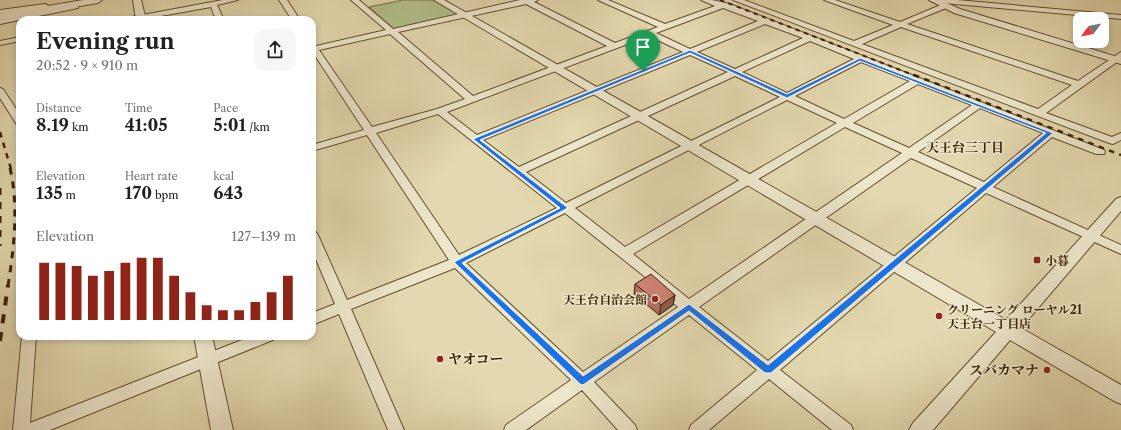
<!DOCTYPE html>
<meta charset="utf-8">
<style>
:root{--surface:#fff;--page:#f6f6f6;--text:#202124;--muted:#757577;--accent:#8f2418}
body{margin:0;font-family:"Libre Caslon Text","Noto Serif JP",serif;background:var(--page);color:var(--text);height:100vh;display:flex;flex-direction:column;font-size:15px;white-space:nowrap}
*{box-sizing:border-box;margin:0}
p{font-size:13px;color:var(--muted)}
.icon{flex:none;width:22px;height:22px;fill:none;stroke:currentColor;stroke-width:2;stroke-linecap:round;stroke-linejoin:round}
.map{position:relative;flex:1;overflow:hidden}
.sheet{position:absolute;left:16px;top:16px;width:300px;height:324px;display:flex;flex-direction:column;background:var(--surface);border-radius:12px;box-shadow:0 2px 6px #0003}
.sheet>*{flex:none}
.needle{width:26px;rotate:238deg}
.tools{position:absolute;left:1073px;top:12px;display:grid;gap:8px}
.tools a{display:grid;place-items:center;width:36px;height:36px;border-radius:8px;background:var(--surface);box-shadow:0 2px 6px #0003;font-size:20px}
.pin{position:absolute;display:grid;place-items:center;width:34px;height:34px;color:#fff;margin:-41px -17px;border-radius:50% 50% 50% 0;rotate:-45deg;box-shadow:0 0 4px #0007}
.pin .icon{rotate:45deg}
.round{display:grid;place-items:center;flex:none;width:42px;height:42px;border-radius:12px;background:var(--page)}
.head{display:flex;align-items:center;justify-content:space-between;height:68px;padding:0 20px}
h1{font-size:22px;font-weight:800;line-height:30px}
.metrics{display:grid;grid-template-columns:repeat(3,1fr);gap:6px;height:68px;padding:4px 20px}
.metrics div{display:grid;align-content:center}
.metrics b{font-size:17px;font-weight:800}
.metrics small{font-size:11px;font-weight:400}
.metrics p{font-size:11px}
.chart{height:112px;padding:8px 20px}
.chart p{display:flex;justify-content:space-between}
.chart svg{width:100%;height:72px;margin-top:4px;stroke:var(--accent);stroke-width:6}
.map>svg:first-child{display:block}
.green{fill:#b2bf8c;stroke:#767048}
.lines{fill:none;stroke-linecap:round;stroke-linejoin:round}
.minor-casing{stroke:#644f2e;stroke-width:2}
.tertiary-casing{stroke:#644f2e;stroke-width:2}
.minor{fill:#ede6cb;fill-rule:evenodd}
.tertiary{fill:#ede6cb;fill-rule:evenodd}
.rail-far3{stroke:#3a2103;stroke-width:2;stroke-dasharray:4.5 4.5;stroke-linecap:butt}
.rail-far2{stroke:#3a2103;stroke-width:2.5;stroke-dasharray:5.5 5.5;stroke-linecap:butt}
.rail-far1{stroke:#3a2103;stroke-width:3;stroke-dasharray:7 7;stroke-linecap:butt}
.rail{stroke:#3a2103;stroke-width:4;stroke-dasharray:9 9;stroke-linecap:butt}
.wall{fill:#b17064;stroke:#3a2103}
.shaded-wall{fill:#905b51;stroke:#3a2103}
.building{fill:#ce8274;stroke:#3a2103}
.route{fill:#1a73e8;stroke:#fff;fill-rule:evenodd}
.poi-dot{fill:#8f2418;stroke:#ede6cb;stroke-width:1.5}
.labels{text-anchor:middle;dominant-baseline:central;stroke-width:3;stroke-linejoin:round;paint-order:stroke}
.poi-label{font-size:12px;font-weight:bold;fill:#3a2103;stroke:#ede6cb;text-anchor:start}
.neighbourhood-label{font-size:13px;font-weight:bold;fill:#3a2103;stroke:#ede6cb}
.near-poi-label{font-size:14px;font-weight:bold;fill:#3a2103;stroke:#ede6cb;text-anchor:start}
</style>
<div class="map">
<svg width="1121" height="430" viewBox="0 0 1121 430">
<rect width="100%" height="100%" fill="#e3d8af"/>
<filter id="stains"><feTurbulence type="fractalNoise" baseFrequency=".005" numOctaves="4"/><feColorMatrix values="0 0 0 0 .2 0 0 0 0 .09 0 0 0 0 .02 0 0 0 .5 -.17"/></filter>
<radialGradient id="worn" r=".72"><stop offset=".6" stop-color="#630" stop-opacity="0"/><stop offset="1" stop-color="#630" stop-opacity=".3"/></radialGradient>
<!-- green -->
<polygon class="green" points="403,0 433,0 459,15 394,29 369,7"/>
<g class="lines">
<defs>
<g id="minor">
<polygon points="223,0 238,0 217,5 224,20 216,20 211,7 138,20 122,20 126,18"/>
<polygon points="279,0 287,0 300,20 292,20"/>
<path d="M 351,0 L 359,0 L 393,29 L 520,0 L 538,0 L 534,2 L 615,43 L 658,27 L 598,0 L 608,0 L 665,24 L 715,6 L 701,0 L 712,0 L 730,4 L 1104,150 L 1105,152 L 1104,154 L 1096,154 L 1052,137 L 993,187 L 1121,245 L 1121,254 L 986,193 L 780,370 L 851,425 L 853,430 L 832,430 L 769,379 L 709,430 L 689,430 L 691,425 L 757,370 L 689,315 L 594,382 L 635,425 L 637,430 L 618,430 L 582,390 L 526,430 L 504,430 L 506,425 L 571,380 L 455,268 L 351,309 L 404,430 L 388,430 L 339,314 L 312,325 L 312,313 L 335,304 L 312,250 L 312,231 L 316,232 L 318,235 L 347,300 L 449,260 L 367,135 L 312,151 L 312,145 L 364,130 L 312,51 L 312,43 L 316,46 L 386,30 ZM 526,4 L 607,46 L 473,96 L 398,32 ZM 723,8 L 758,21 L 690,49 L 656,33 ZM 765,24 L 803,38 L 735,69 L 697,52 ZM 390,34 L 465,99 L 437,109 L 372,127 L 319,50 ZM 649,36 L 683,52 L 477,135 L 447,112 ZM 810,41 L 854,59 L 787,93 L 742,72 ZM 690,55 L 728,72 L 519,167 L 483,140 ZM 861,62 L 910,81 L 844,119 L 795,96 ZM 735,76 L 780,97 L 566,203 L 526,172 ZM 918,84 L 972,105 L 909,148 L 853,123 ZM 787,100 L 837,123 L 625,247 L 575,208 ZM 980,108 L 1043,133 L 984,182 L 918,152 ZM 438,114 L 557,208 L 459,255 L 376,133 ZM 845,127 L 902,153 L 689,299 L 633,254 ZM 911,158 L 977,188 L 768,361 L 699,307 ZM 565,213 L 649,280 L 653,286 L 678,307 L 583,372 L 466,263 Z"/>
<path d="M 733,0 L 744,0 L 854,41 L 893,25 L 824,0 L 835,0 L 900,22 L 943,4 L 946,4 L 946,8 L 907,24 L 1078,81 L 1121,52 L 1121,59 L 1046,113 L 1112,137 L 1121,133 L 1121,140 L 1113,144 L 1109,143 ZM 901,27 L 1072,85 L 1038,109 L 862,44 Z"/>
<polygon points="929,0 957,0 1121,15 1121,19 933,2"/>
<polygon points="45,4 49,6 48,8 0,14 0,10"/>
<polygon points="75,4 78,4 78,8 0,24 0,20"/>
<polygon points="20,37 20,41 0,45 0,41"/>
<polygon points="0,88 3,89 20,115 20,126 17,125 0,98"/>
<polygon points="22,336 36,336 30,423 252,336 275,336 273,340 50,430 13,430"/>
</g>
<g id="tertiary">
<polygon points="83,0 102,0 98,3 0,20 0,14"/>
<polygon points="133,0 141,0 146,20 136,20"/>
<polygon points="434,0 444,0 1006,320 1116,199 1121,197 1121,211 1021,328 1121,385 1121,404 1114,401 1010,340 933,430 909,430 913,423 996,332"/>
<polygon points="929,0 940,0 960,9 1121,58 1121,64 954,13"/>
<polygon points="194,336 212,336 233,430 211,430"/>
</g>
</defs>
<!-- minor casing -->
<use href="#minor" class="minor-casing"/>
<!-- tertiary casing -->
<use href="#tertiary" class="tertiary-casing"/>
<!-- minor -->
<use href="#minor" class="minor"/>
<!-- tertiary -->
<use href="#tertiary" class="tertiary"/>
<!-- rail-far3 -->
<polyline class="rail-far3" points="720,0 916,76"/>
<!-- rail-far2 -->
<g class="rail-far2">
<polyline points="914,75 1121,155"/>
<polyline points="0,132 11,169"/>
</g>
<!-- rail-far1 -->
<g class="rail-far1">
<polyline points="0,188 0,246"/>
<path d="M 8,286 C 14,247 19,207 10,168"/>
</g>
<!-- rail -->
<polyline class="rail" points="0,341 8,285"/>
</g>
<!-- wall -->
<polygon class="wall" points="635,284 675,295 673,305 659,315 634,294"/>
<!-- shaded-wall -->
<polygon class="shaded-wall" points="675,295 673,305 659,315 661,305"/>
<!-- building -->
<polygon class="building" points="651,274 675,295 661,305 635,284"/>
<!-- route -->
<path class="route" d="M 690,50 L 787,94 L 860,58 L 1053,133 L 771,373 L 765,373 L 689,311 L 583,385 L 580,384 L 454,262 L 560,208 L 473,139 ZM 690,53 L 787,98 L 860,61 L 1046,133 L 768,365 L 689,304 L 583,376 L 462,263 L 568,208 L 480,140 Z"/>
<!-- markers -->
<g class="poi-dot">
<rect x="1033" y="256" width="8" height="8" rx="2"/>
<circle cx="655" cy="299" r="4"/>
<circle cx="939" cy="316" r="4"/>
<circle cx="440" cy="359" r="4"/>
<circle cx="1047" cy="370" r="4"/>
</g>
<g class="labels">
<!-- poi labels -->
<g class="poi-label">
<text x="1045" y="260">小暮</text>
<text x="647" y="299" text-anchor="end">天王台自治会館</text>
<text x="947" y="309">クリーニング ローヤル21<tspan x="947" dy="14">天王台一丁目店</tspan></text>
</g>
<!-- neighbourhood labels -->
<g class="neighbourhood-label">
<text x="965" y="147">天王台三丁目</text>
</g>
<!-- near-poi labels -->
<g class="near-poi-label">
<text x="448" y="359">ヤオコー</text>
<text x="1039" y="370" text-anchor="end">スバカマナ</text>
</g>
</g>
<rect width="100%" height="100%" filter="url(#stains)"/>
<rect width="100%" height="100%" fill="url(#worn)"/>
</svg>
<div class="tools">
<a><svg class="needle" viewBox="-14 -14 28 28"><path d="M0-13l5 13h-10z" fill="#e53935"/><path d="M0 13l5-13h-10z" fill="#757577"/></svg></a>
</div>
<div class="pin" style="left:643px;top:71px;background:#1e9e55"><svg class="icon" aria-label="arrive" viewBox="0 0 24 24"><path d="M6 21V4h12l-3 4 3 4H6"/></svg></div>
<section class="sheet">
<div class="head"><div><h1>Evening run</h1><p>20:52 · 9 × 910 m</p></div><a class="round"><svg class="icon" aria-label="share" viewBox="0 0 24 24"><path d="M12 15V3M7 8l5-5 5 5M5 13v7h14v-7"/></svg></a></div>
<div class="metrics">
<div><p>Distance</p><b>8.19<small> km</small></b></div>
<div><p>Time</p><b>41:05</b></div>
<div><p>Pace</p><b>5:01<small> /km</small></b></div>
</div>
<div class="metrics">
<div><p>Elevation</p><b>135<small> m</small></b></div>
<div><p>Heart rate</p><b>170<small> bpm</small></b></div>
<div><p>kcal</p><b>643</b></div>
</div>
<div class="chart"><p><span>Elevation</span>127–139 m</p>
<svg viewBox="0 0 160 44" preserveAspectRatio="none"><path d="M5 44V9M15 44V9M25 44V11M35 44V17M45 44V14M55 44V9M65 44V6M75 44V6M85 44V17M95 44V27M105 44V35M115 44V38M125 44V38M135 44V33M145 44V27M155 44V17"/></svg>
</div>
</section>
</div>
